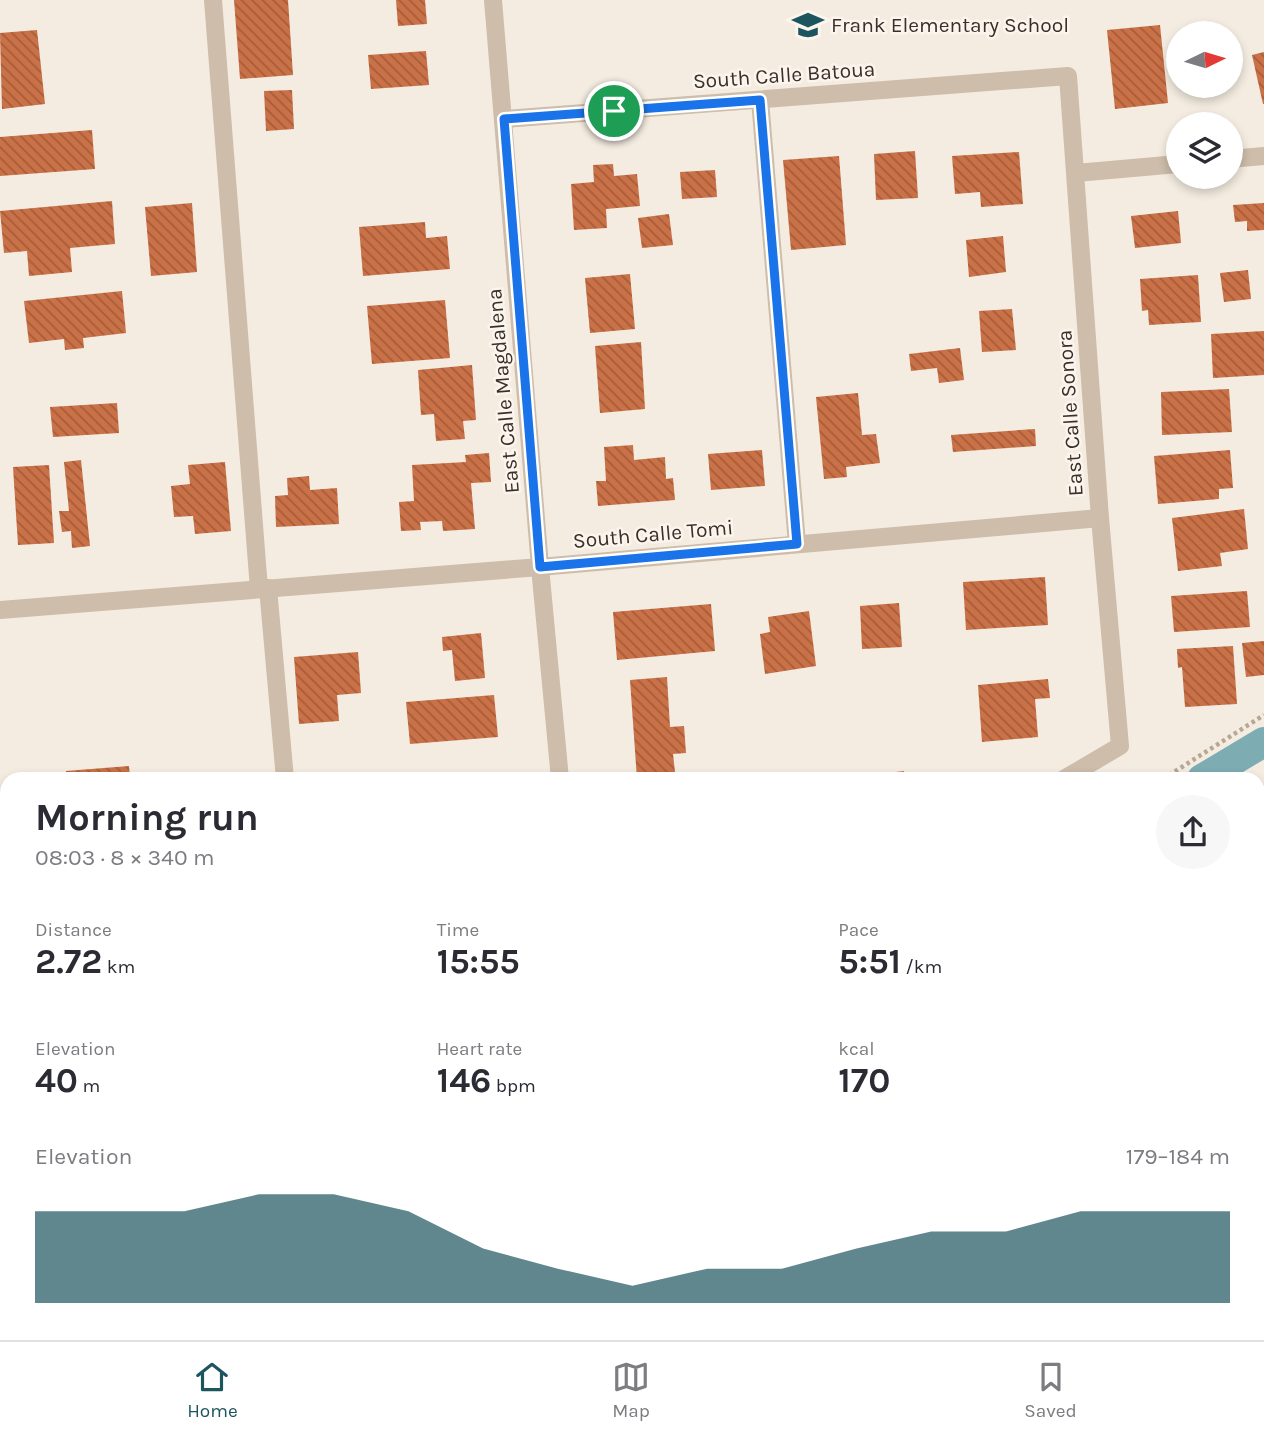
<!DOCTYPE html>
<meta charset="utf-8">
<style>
:root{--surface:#fff;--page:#f7f7f7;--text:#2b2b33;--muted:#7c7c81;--line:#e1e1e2;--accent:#1d555e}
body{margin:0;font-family:Karla,sans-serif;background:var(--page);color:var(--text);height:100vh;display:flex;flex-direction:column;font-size:26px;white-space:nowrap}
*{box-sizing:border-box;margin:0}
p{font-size:23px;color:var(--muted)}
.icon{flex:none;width:38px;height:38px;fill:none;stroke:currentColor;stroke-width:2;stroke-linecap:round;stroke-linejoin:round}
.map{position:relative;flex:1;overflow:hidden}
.details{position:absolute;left:0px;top:772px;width:1265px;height:569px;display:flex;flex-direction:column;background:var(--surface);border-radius:21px 21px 0 0;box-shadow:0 4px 10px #0003}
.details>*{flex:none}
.needle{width:46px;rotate:85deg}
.tools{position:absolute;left:1166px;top:21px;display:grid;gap:14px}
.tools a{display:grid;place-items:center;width:77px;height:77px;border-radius:50%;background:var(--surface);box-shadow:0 4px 10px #0003;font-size:35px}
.pin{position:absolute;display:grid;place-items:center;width:60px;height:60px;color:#fff;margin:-30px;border:4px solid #fff;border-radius:50%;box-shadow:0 2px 7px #0007}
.round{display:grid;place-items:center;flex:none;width:74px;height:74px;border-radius:37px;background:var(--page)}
.summary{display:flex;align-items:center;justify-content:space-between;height:119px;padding:0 35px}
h1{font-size:38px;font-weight:700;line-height:52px}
.stats{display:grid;grid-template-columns:repeat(3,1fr);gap:10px;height:119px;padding:7px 35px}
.stats div{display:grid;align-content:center}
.stats b{font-size:35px;font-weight:700}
.stats small{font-size:19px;font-weight:400}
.stats p{font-size:19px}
.chart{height:196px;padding:14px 35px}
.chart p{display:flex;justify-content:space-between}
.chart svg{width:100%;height:126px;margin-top:7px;fill:var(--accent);opacity:.7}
.tabs{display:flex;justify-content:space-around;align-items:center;height:98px;border-top:2px solid var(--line);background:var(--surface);font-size:19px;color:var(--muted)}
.tabs a{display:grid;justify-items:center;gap:4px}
.tabs .current{color:var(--accent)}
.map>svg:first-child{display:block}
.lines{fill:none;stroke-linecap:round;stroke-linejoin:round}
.canal{stroke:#7dacb3;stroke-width:30}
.building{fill:url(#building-back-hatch)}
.path{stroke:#b9a794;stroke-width:4.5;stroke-dasharray:3.5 3.5;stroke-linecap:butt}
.minor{stroke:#cdbdaa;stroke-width:18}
.route-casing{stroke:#fff;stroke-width:14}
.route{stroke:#1a73e8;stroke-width:9}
.labels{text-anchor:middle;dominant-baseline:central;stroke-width:5;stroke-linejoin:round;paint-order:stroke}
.poi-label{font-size:21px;fill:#3a302a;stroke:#fbf5ed;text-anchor:start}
.street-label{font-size:21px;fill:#3a302a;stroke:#fbf5ed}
</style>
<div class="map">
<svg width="1264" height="1340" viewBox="0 0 1264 1340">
<defs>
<pattern id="building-back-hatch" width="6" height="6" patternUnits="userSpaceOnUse" patternTransform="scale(1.75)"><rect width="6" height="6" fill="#ca7147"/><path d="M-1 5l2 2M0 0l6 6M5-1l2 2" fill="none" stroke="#a55d3b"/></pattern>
</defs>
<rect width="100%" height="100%" fill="#f4ece0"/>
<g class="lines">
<!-- canal -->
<g class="canal">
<polyline points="1202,779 1264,742"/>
<polyline points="269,1340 280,1334"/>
</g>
</g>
<!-- building -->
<g class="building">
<polygon points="234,0 288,0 293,75 240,79"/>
<polygon points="396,0 425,0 427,24 398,26"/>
<polygon points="1160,25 1168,103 1115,109 1107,30"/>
<polygon points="37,30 45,104 2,109 0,33"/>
<polygon points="426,51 429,85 371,89 368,55"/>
<polygon points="1264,52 1264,104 1263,104 1252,55"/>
<polygon points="292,90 294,129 266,131 264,91"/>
<polygon points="92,130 95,169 0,176 0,137"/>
<polygon points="915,151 918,198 876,200 874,154"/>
<polygon points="1019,152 1023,204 981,207 980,192 955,194 952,156"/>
<polygon points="839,156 846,245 791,250 783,160"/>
<polygon points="613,164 614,176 637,174 640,206 606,209 607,228 574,230 571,184 594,182 593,165"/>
<polygon points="715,170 717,197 682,199 680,172"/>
<polygon points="112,201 115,244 70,248 72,272 29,276 27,251 4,253 0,211"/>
<polygon points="192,203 197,272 151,276 145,207"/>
<polygon points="1264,203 1264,230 1247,231 1247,221 1235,222 1233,205"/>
<polygon points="1178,211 1181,243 1135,248 1131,216"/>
<polygon points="669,214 673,245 642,248 638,218"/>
<polygon points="425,222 426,238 447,236 450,269 363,276 359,227"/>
<polygon points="1003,236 1006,272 969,277 966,240"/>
<polygon points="1248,270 1251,299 1224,302 1220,273"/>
<polygon points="630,274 635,329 590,333 585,278"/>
<polygon points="1198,275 1201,322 1149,325 1148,310 1142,311 1140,279"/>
<polygon points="122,291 126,333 83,338 84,348 65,350 64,339 29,343 24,301"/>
<polygon points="445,300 450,358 372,364 367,306"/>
<polygon points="1012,309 1016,350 982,352 979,311"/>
<polygon points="1264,331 1264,375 1213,378 1211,334"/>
<polygon points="641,342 645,409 600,413 595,346"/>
<polygon points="960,348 964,380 939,383 937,368 911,371 909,354"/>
<polygon points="472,365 476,420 463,421 465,439 436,441 434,414 421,415 418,370"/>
<polygon points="1229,389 1232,432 1162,435 1161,392"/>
<polygon points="858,393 862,435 876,434 880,463 846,467 847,477 824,479 816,397"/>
<polygon points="117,403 119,433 53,437 50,407"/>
<polygon points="1035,429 1036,446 953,452 951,435"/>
<polygon points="633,445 634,460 665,457 666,479 673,478 675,500 598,506 596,481 606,481 604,447"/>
<polygon points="762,450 765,486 711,490 708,454"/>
<polygon points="1230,450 1233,488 1219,489 1219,499 1158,504 1154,456"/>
<polygon points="489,453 491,482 471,483 475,529 443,531 442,521 420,522 421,530 401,531 399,502 414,501 412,465 466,462 465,455"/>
<polygon points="81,460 90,546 72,548 71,531 62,532 59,511 69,511 64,462"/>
<polygon points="225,462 231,531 195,534 193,516 174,517 171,486 190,484 188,465"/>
<polygon points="49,465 54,543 18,545 13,467"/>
<polygon points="309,476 310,490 337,488 339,524 276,527 275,496 288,495 287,478"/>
<polygon points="1244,509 1248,549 1220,553 1222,566 1178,571 1172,518"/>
<polygon points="1045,577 1048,625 966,630 963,582"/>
<polygon points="1247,591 1250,627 1174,632 1171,596"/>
<polygon points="899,603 902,647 862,649 860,606"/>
<polygon points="711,604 715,651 617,660 613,612"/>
<polygon points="809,611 816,666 765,674 760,634 770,632 768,617"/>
<polygon points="481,633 485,678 455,681 452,650 443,651 442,637"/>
<polygon points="1264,641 1264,675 1246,677 1242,643"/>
<polygon points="1233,646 1237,704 1185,707 1182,667 1178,668 1177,649"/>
<polygon points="358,652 361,693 337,695 339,721 299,724 294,657"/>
<polygon points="667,677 670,727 684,726 686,753 673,754 675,772 655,774 656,779 637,779 630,680"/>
<polygon points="1048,679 1050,698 1035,699 1038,737 982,742 978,685"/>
<polygon points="494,695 498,737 410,744 406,702"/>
<polygon points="129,766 130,779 66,779 66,771"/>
<polygon points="904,771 904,779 873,779 872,775"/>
<polygon points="1264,874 1264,929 1258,933 1258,878"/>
<polygon points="1258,1176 1264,1179 1264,1245 1258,1242"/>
<polygon points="10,1334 50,1334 51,1340 10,1340"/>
<polygon points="636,1334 669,1334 662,1340 643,1340"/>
<polygon points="927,1334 999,1334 1000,1340 928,1340"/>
<polygon points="1084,1334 1117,1334 1111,1340 1092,1340"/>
<polygon points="1144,1334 1163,1334 1172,1340 1139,1340"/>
</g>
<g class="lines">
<!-- path -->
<g class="path">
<polyline points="1163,779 1264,715"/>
<polyline points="245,1340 256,1334"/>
</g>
<!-- minor -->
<g class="minor">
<polyline points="213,0 259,589"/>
<polyline points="493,0 540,567 560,779"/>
<polyline points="760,100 797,544"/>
<polyline points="504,119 1068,76 1100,518 1120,746 1064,779"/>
<polyline points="1230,159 1264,156"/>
<polyline points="1076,173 1178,164"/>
<polyline points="268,588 285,779"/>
<polyline points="0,610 540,567 1100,518"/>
<polyline points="0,946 7,1021"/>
<polyline points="1258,1012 1264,1008"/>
<polyline points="1258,1089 1264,1093"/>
<polyline points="0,1251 7,1251"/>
<polyline points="1258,1322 1264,1326"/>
<polyline points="757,1340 767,1334"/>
</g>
</g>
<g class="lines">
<defs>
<polygon id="route" points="760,100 797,544 540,567 504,119"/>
</defs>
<!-- route casing -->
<use href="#route" class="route-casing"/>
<!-- route -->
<use href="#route" class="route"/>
</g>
<!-- icons -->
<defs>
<symbol id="school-bare" viewBox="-9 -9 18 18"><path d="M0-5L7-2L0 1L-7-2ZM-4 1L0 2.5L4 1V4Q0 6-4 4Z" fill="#1d555e" stroke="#fbf5ed" stroke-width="2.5" paint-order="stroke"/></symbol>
</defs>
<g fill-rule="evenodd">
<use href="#school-bare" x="786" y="3" width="44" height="44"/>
</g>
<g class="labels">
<!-- poi labels -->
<g class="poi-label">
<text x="831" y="25">Frank Elementary School</text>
</g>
<!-- street labels -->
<g class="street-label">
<text transform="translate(784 75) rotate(-4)">South Calle Batoua</text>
<text transform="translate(503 391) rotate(-95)">East Calle Magdalena</text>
<text transform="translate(1070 413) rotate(-94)">East Calle Sonora</text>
<text transform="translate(653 534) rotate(-5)">South Calle Tomi</text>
</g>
</g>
</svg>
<div class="tools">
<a><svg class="needle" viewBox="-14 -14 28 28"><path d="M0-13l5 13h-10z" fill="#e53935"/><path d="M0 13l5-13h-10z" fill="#7c7c81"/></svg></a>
<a><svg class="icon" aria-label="layers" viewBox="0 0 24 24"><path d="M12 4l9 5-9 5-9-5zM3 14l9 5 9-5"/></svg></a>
</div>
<div class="pin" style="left:614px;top:111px;background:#1e9e55"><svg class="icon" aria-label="arrive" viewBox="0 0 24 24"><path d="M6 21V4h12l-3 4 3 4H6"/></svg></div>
<section class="details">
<div class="summary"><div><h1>Morning run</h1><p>08:03 · 8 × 340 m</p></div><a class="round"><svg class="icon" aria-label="share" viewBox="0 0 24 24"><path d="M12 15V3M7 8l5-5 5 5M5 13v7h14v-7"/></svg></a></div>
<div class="stats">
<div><p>Distance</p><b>2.72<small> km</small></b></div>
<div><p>Time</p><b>15:55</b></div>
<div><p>Pace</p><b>5:51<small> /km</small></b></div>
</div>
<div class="stats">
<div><p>Elevation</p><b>40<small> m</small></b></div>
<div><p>Heart rate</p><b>146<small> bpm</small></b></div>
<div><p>kcal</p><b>170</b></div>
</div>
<div class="chart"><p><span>Elevation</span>179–184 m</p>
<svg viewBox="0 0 160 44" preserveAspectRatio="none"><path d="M0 44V12L10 12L20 12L30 6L40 6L50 12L60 25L70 32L80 38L90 32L100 32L110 25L120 19L130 19L140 12L150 12L160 12V44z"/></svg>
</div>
</section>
</div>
<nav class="tabs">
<a class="current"><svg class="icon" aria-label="home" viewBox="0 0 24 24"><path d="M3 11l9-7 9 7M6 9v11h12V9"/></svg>Home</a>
<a><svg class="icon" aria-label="map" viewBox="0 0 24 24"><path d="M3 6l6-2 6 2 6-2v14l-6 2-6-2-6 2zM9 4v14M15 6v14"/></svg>Map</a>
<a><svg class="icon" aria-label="saved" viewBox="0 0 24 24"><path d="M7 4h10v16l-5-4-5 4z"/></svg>Saved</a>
</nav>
